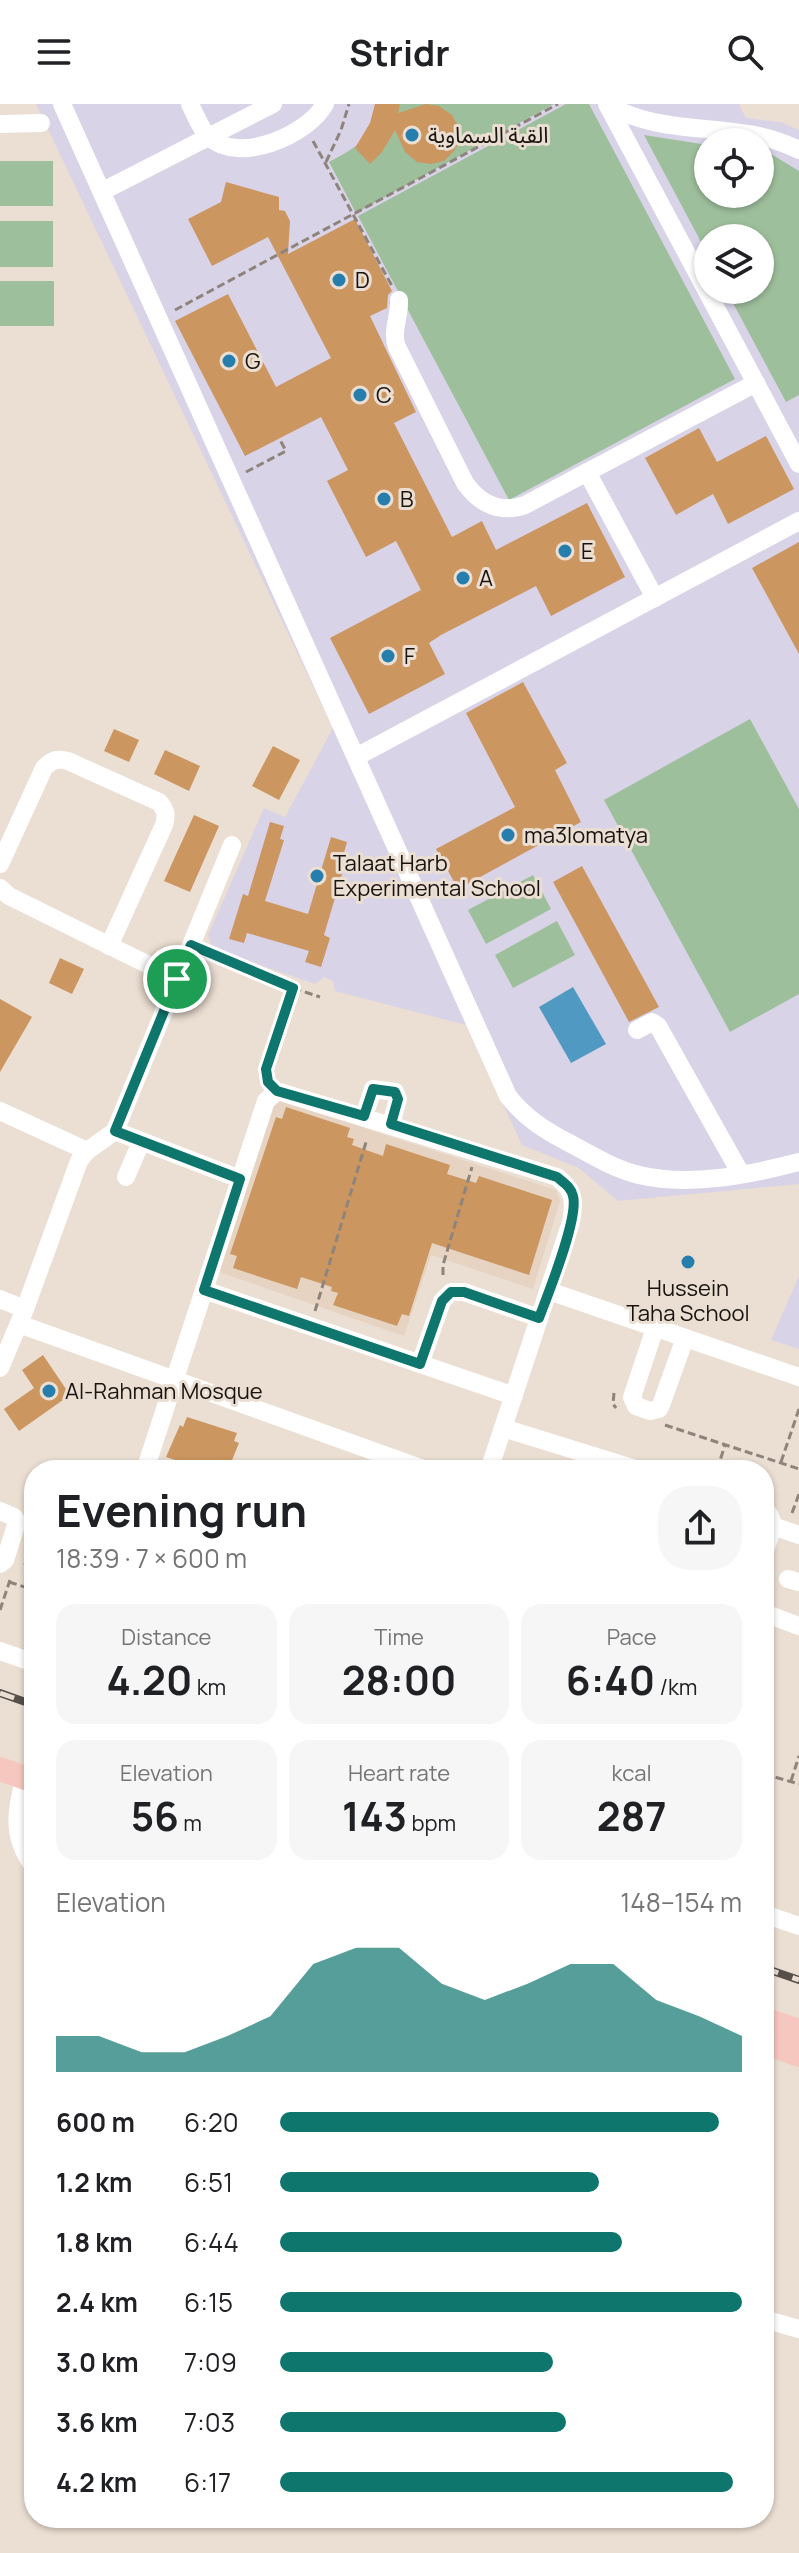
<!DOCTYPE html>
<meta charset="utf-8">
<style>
:root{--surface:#fff;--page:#f6f6f6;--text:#202124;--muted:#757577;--accent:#0f766e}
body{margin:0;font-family:Manrope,"Noto Sans Arabic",sans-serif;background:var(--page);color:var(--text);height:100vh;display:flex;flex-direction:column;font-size:30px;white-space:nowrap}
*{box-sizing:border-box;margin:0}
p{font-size:26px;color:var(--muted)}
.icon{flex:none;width:44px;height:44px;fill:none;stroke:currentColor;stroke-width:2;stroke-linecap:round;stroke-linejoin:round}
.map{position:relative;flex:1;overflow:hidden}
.drawer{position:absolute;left:24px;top:1356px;width:750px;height:1068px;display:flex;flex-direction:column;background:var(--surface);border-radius:32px;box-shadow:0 2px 6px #0004}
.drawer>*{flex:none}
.buttons{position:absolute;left:694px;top:24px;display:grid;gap:16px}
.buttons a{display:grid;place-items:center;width:80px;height:80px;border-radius:50%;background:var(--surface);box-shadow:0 2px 6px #0004;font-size:40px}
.pin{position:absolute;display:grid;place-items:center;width:68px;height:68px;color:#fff;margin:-34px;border:4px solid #fff;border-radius:50%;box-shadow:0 2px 8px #0007}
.round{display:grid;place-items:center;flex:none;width:84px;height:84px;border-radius:32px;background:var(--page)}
.summary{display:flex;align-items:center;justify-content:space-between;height:136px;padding:0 32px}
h1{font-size:44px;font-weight:700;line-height:60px}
.figures{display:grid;grid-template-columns:repeat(3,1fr);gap:12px;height:136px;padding:8px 32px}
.figures div{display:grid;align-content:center;border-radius:20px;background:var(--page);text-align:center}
.figures b{font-size:40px;font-weight:700}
.figures small{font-size:22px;font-weight:400}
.figures p{font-size:22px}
.chart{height:224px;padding:16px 32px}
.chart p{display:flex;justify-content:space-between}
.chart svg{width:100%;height:144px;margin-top:8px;fill:var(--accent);opacity:.7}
ul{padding:0 32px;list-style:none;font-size:26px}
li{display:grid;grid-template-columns:128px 96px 1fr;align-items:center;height:60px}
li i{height:20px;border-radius:10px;background:var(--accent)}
header{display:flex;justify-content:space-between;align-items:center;height:104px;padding:0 32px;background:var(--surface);font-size:36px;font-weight:700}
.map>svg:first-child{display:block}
.built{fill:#e6d3c2}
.education{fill:#d9d3e8;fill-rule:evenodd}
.green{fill:#9ebf9c}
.water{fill:#5099c2}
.building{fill:#cc9661}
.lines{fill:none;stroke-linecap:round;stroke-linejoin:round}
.path{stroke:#8e847c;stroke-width:3;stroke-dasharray:8 4;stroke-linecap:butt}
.minor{stroke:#fff;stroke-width:18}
.major{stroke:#f6c7be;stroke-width:24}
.rail-casing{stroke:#574f49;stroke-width:8}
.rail{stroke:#ebded2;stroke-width:5;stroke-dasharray:15;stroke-linecap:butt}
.route-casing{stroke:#fff;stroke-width:16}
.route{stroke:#0f766e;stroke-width:10}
.poi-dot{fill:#267eac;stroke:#ebded2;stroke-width:3}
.labels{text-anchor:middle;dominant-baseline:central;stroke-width:6;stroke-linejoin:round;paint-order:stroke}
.poi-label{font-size:22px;fill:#18130f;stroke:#ebded2;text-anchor:start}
</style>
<header><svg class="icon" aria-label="menu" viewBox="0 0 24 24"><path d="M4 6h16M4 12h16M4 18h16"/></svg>Stridr<svg class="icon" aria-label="search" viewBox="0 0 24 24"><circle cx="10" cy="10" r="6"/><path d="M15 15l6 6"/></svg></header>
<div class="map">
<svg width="799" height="2449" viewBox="0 0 799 2449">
<rect width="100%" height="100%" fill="#ebded2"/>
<!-- built -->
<polygon class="built" points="271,994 556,1086 560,1097 533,1185 431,1151 404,1232 222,1169 219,1164"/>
<!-- education -->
<g class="education">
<path d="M 36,0 L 739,0 L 746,14 L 780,18 L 799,26 L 799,1080 L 618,1097 L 579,1064 L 522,1041 L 466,921 L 335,887 L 333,877 L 324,873 L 315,880 L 213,845 L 208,831 L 264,704 L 285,713 L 333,624 ZM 708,38 L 760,38 L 760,90 L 708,90 ZM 708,134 L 760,134 L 760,186 L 708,186 Z"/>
<polygon points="799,1172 799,1245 771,1236"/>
</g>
<!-- green -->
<g class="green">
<path d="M 377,0 L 554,0 L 356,109 L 329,58 C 363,40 366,37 377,0 Z"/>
<polygon points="566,0 589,0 735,275 509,396 358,112"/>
<polygon points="644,31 708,41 708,90 760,90 760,49 771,50 799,67 799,291 786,298 726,186 760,186 760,134 708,134 708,151"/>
<rect x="0" y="57" width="53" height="45"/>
<rect x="0" y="117" width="53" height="46"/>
<rect x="0" y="177" width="54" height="45"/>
<polygon points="750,615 799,705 799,890 730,928 604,696"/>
<polygon points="533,771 551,805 486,840 468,806"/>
<polygon points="557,817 575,851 513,884 495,851"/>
</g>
<!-- water -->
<polygon class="water" points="573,883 606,940 571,959 539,903"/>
<!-- building -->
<g class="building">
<polygon points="375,0 400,0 398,9 426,0 439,2 452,11 459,24 458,40 453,48 444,57 431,60 417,58 405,48 395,26 382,48 370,60 355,44 370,19"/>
<polygon points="226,78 279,93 279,106 285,107 290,117 288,150 355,115 392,187 388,191 387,204 370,212 416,308 394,319 452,433 482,417 496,446 587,399 625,473 551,512 536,482 441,531 429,539 445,570 369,610 330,534 421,486 396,437 366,453 327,377 348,366 321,313 245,352 175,217 228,190 276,283 331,254 268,133 212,162 188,115 221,98"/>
<polygon points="699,324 717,358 766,332 794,385 728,420 713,390 676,411 645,354"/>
<polygon points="799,438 799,550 752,464"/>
<polygon points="523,578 567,659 555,666 581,718 458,785 436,745 515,703 466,609"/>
<polygon points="114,625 139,636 129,658 104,647"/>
<polygon points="273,642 300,656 279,696 252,682"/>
<polygon points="165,646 200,662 189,687 154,670"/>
<polygon points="194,711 219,722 190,788 164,777"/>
<polygon points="270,718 284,722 280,735 284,736 265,797 308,810 331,733 347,738 341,759 345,760 324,831 330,834 321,863 305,858 309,847 247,829 244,839 229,835 243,790 248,792"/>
<polygon points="582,762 659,903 629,918 553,778"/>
<polygon points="60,854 84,865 72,890 49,879"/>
<polygon points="0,895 32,913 0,968"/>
<polygon points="286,1003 350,1024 347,1033 354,1035 352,1041 383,1052 386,1040 450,1061 447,1070 476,1079 479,1072 552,1096 529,1171 432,1139 409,1212 402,1210 397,1222 333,1201 338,1189 331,1187 332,1183 301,1173 297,1185 233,1164 237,1152 230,1150 276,1013 282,1015"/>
<polygon points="43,1251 70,1291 19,1327 4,1305 34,1284 22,1266"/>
<polygon points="187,1313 237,1329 234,1337 239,1339 228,1366 206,1366 166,1353 180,1321 183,1323"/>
</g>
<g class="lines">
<!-- path -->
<g class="path">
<polyline points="313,37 392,182"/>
<polyline points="326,58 341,26 349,0"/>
<polyline points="175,206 558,0"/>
<polyline points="246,368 286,347 279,334"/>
<polyline points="205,847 293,884 320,893"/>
<polyline points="266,972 293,884"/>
<polyline points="443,1171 443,1161 472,1063"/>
<polyline points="315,1207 367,1035"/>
<polyline points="614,1289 613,1300 616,1304"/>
<polyline points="665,1321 799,1365"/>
<polyline points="781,1358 799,1305"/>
<polyline points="345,1366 349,1355"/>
<polyline points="717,1366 725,1341"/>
<polyline points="792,1409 799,1390"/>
<polyline points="24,1459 34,1463"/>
<polyline points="9,1478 34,1486"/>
<polyline points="0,1506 10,1476"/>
<polyline points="764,1670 799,1680"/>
<polyline points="791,1677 799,1652"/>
</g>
<!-- minor -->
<g class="minor">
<path d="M 62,0 L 508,992 C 526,1015 546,1027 571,1040 C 593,1052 615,1065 639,1071 C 690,1083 749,1071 799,1058"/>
<path d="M 190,0 C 195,10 201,26 209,33 C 239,61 308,31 325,0"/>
<polyline points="607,0 799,360"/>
<path d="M 608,1 C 670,36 735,14 799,46"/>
<polyline points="0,20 41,19"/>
<polyline points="103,87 273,0"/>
<path d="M 399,196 C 400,212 391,227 397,243 L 465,379 C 480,400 500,410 525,401 L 756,279"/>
<polyline points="587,368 655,494"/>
<polyline points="356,653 799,417"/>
<path d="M 0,760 L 44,664 C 52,656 57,654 68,657 L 159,698 C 166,706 167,711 164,721 L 109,842"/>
<polyline points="0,784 9,792 177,875"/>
<polyline points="637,926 652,918 658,922 741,1070"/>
<polyline points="0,1007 87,1047"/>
<polyline points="364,1012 373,985 395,988 398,995 391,1020"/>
<polyline points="115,1027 240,1075"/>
<polyline points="126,1073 141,1038"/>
<polyline points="204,1186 514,1292"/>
<polyline points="549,1187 799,1273"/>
<polyline points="0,1195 25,1205"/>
<polyline points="19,1220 426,1366"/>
<polyline points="655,1224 632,1293 636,1302 650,1307 659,1305 661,1301 685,1234"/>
<polyline points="420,1260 442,1197 451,1188 464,1188 539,1214"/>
<polyline points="0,1264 25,1205 79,1057 87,1047 115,1027 232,741"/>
<polyline points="503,1324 639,1366"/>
<path d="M 145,1366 L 266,997 L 277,987 L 557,1073 C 574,1086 575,1098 571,1118 L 489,1366"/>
<path d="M 764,1405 C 779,1417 769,1433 764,1449"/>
<polyline points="0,1407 14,1413 17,1418 5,1456 0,1460"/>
<polyline points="773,1422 799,1431"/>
<polyline points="788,1475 799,1478"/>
<polyline points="764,1509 799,1522"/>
<polyline points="0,1547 34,1559"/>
<path d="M 25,1674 C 15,1707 12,1734 34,1763"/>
<polyline points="764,1810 799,1822"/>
<polyline points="764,2215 799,2225"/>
</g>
<!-- major -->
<g class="major">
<polyline points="0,1665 34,1677"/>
<polyline points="764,1915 799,1927"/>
<polyline points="764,1938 799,1951"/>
</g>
<defs>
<g id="rail">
<polyline points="0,1589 34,1601"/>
<polyline points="764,1864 799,1876"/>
</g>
</defs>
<!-- rail casing -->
<use href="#rail" class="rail-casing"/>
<!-- rail -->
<use href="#rail" class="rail"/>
</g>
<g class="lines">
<defs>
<path id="route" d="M 191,841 L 293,884 L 266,965 L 268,978 L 277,987 L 364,1012 L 373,985 L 395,988 L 398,995 L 391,1020 L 557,1073 C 564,1079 571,1083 573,1092 C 579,1114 548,1190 539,1214 L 464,1188 L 451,1188 L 442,1197 L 420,1260 L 204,1186 L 240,1075 L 115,1027 Z"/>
</defs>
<!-- route casing -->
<use href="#route" class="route-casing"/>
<!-- route -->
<use href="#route" class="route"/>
</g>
<!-- markers -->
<g class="poi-dot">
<circle cx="412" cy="31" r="8"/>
<circle cx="339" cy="176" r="8"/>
<circle cx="229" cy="257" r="8"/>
<circle cx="360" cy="291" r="8"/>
<circle cx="384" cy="395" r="8"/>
<circle cx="565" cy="447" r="8"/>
<circle cx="463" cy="474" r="8"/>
<circle cx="388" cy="552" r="8"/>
<circle cx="508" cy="731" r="8"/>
<circle cx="317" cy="772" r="8"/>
<circle cx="688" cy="1158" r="8"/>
<circle cx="49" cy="1287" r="8"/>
</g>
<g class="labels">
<!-- poi labels -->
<g class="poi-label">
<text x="428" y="31">القبة السماوية</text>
<text x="355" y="176">D</text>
<text x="245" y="257">G</text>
<text x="376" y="291">C</text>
<text x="400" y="395">B</text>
<text x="581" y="447">E</text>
<text x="479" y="474">A</text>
<text x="404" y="552">F</text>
<text x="524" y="731">ma3lomatya</text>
<text x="333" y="759">Talaat Harb<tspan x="333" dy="25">Experimental School</tspan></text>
<text x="688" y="1184" text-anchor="middle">Hussein<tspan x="688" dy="25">Taha School</tspan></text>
<text x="65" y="1287">Al-Rahman Mosque</text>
</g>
</g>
</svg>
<div class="buttons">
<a><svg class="icon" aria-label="locate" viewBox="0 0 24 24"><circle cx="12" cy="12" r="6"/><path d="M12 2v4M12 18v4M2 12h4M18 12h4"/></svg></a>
<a><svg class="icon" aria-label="layers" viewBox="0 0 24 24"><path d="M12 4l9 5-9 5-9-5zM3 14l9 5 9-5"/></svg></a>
</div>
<div class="pin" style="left:177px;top:875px;background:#1e9e55"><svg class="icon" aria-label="arrive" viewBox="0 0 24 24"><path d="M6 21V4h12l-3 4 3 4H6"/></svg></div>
<section class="drawer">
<div class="summary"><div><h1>Evening run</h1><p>18:39 · 7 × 600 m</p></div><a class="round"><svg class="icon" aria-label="share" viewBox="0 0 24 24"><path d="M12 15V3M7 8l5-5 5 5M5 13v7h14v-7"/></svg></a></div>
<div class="figures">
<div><p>Distance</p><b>4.20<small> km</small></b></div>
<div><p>Time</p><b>28:00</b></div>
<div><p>Pace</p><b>6:40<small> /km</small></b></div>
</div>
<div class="figures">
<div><p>Elevation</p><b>56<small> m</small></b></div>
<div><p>Heart rate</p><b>143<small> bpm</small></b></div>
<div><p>kcal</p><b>287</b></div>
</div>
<div class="chart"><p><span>Elevation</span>148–154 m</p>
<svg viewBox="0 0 160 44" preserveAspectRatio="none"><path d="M0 44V33L10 33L20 38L30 38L40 33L50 27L60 11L70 6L80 6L90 17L100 22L110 17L120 11L130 11L140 22L150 27L160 33V44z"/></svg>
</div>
<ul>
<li><b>600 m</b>6:20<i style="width:95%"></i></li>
<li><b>1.2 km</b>6:51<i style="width:69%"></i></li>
<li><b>1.8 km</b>6:44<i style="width:74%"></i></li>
<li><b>2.4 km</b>6:15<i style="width:100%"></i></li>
<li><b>3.0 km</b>7:09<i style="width:59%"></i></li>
<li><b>3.6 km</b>7:03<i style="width:62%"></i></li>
<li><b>4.2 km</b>6:17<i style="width:98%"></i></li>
</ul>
</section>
</div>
